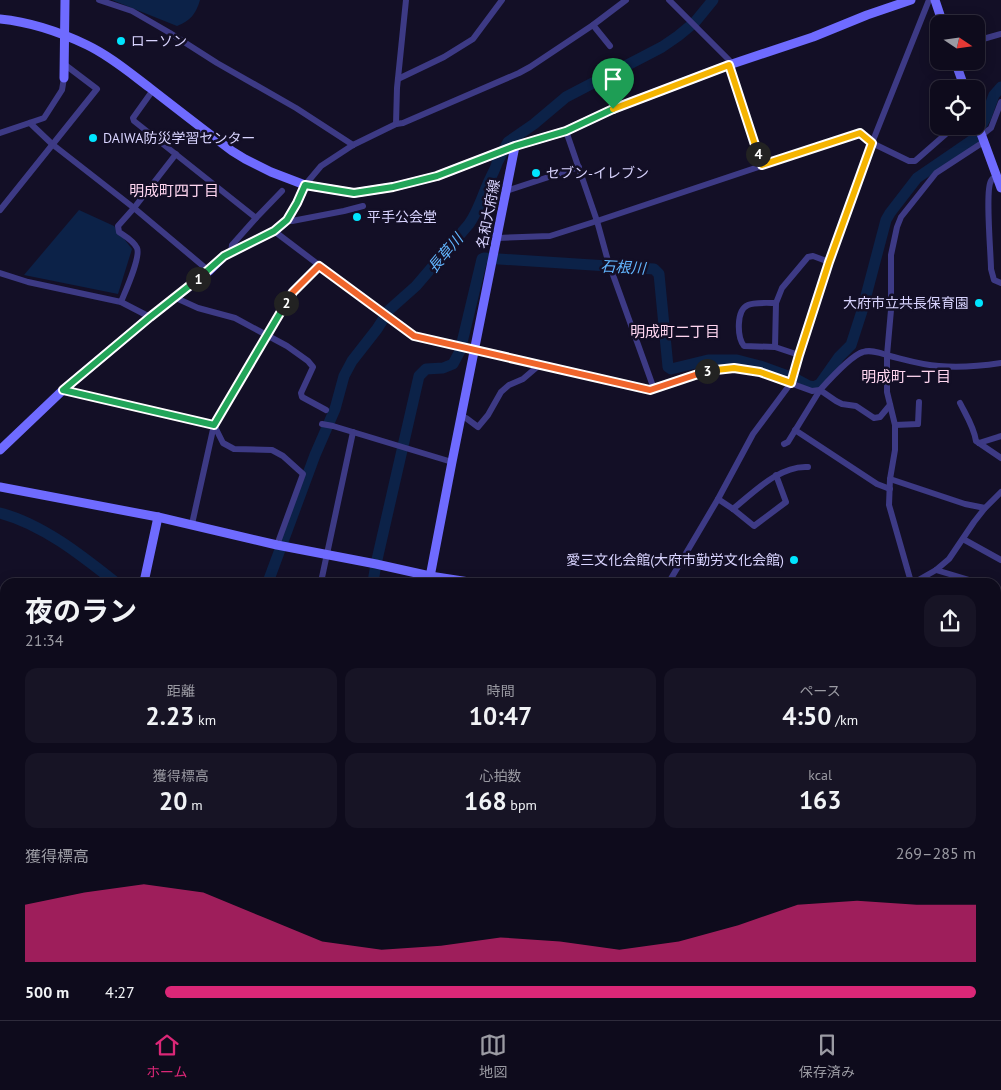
<!DOCTYPE html>
<html lang="ja">
<meta charset="utf-8">
<style>
:root{--surface:#0e0b1c;--page:#171425;--text:#f1f3f6;--muted:#9b9ba3;--line:#2e2b3b;--accent:#db2777}
body{margin:0;font-family:"PT Sans","Noto Sans JP",sans-serif;background:var(--page);color:var(--text);height:100vh;display:flex;flex-direction:column;font-size:19px;white-space:nowrap}
*{box-sizing:border-box;margin:0}
p{font-size:16px;color:var(--muted)}
.icon{flex:none;width:28px;height:28px;fill:none;stroke:currentColor;stroke-width:2;stroke-linecap:round;stroke-linejoin:round}
.map{position:relative;flex:1;overflow:hidden}
.drawer{position:absolute;left:0px;top:578px;width:1001px;height:442px;display:flex;flex-direction:column;background:var(--surface);border-radius:15px 15px 0 0;box-shadow:0 2px 12px #0003,0 0 0 1px var(--line)}
.drawer>*{flex:none}
.needle{width:32px;rotate:103deg}
.tools{position:absolute;left:930px;top:15px;display:grid;gap:10px}
.tools a{display:grid;place-items:center;width:55px;height:55px;border-radius:10px;background:var(--surface);box-shadow:0 2px 12px #0003,0 0 0 1px var(--line);font-size:25px}
.pin{position:absolute;display:grid;place-items:center;width:42px;height:42px;color:#fff;margin:-51px -21px;border-radius:50% 50% 50% 0;rotate:-45deg;box-shadow:0 0 5px #0007}
.pin .icon{rotate:45deg}
.km{position:absolute;width:25px;height:25px;margin:-12px;border-radius:50%;background:#222;color:#fff;font-size:14px;line-height:25px;text-align:center}
.round{display:grid;place-items:center;flex:none;width:52px;height:52px;border-radius:15px;background:var(--page)}
.headline{display:flex;align-items:center;justify-content:space-between;height:85px;padding:0 25px}
h1{font-size:28px;font-weight:700;line-height:38px}
.metrics{display:grid;grid-template-columns:repeat(3,1fr);gap:8px;height:85px;padding:5px 25px}
.metrics div{display:grid;align-content:center;border-radius:12px;background:var(--page);text-align:center}
.metrics b{font-size:25px;font-weight:700}
.metrics small{font-size:14px;font-weight:400}
.metrics p{font-size:14px}
.chart{height:140px;padding:10px 25px}
.chart p{display:flex;justify-content:space-between}
.chart svg{width:100%;height:90px;margin-top:5px;fill:var(--accent);opacity:.7}
ul{padding:0 25px;list-style:none;font-size:16px}
li{display:grid;grid-template-columns:80px 60px 1fr;align-items:center;height:38px}
li i{height:12px;border-radius:6px;background:var(--accent)}
.tabs{display:flex;justify-content:space-around;align-items:center;height:70px;border-top:1px solid var(--line);background:var(--surface);font-size:14px;color:var(--muted)}
.tabs a{display:grid;justify-items:center;gap:2px}
.tabs .active{color:var(--accent)}
.map>svg:first-child{display:block}
.water{fill:#0c2248}
.lines{fill:none;stroke-linecap:round;stroke-linejoin:round}
.stream{stroke:#0c2248;stroke-width:2}
.river{stroke:#0c2248;stroke-width:11}
.street{stroke:#3d3a85;stroke-width:6}
.secondary{stroke:#6f6bff;stroke-width:9}
.primary{stroke:#c25bff;stroke-width:10}
.rail{stroke:#00e5ff;stroke-width:2;stroke-dasharray:8 6;stroke-linecap:butt}
.split-1-casing{stroke:#fff;stroke-width:10}
.split-2-casing{stroke:#fff;stroke-width:10}
.split-3-casing{stroke:#fff;stroke-width:10}
.split-4-casing{stroke:#fff;stroke-width:10}
.split-5-casing{stroke:#fff;stroke-width:10}
.split-1{stroke:#22a559;stroke-width:6}
.split-2{stroke:#22a559;stroke-width:6}
.split-3{stroke:#f0652b;stroke-width:6}
.split-4{stroke:#f5b400;stroke-width:6}
.split-5{stroke:#f5b400;stroke-width:6}
.poi-dot{fill:#00e5ff;stroke:#130f26;stroke-width:2}
.labels{text-anchor:middle;dominant-baseline:central;stroke-width:5;stroke-linejoin:round;paint-order:stroke}
.poi-label{font-size:14px;fill:#d9d4ff;stroke:#130f26;text-anchor:start}
.street-label{font-size:14px;fill:#d9d4ff;stroke:#130f26}
.neighbourhood-label{font-size:15px;fill:#ffd6f0;stroke:#130f26}
.water-label{font-size:15px;font-style:italic;fill:#62b6ff;stroke:#130f26}
</style>
<div class="map">
<svg width="1001" height="1020" viewBox="0 0 1001 1020">
<rect width="100%" height="100%" fill="#130f26"/>
<!-- water -->
<g class="water">
<path d="M 112,0 L 200,0 C 196,14 190,21 177,26 Z"/>
<polygon points="79,210 114,226 132,249 118,294 24,275"/>
</g>
<g class="lines">
<!-- stream -->
<g class="stream">
<polyline points="2,749 5,741"/>
<polyline points="0,816 3,864 0,909 0,938"/>
</g>
<!-- river -->
<g class="river">
<path d="M 0,513 C 42,524 81,555 115,582"/>
<path d="M 268,582 L 315,455 L 335,409 L 344,376 L 352,361 L 377,329 L 389,310 L 416,286 L 469,224 C 479,210 483,193 491,177 C 493,172 496,168 497,163 L 508,142 L 534,124 L 566,97 L 662,47 L 678,36 L 695,22 L 713,0"/>
<polyline points="373,582 376,564 419,376 426,369 443,368 453,364 460,351 482,259 484,258 654,269 659,274 668,367 671,369 708,360 737,360 760,366 796,379 809,386 814,387 820,384 839,357 851,345 862,311 886,220 890,213 917,178 974,139 986,117 994,95 1001,87"/>
<polyline points="996,960 1001,960"/>
</g>
<!-- street -->
<g class="street">
<polyline points="99,0 132,11 170,33 217,63 296,108 353,145"/>
<polyline points="669,0 729,60 731,72 762,165"/>
<polyline points="593,25 610,46"/>
<polyline points="976,41 1001,34"/>
<polyline points="398,79 444,57 473,39 502,0"/>
<polyline points="153,90 133,118 134,121 256,218"/>
<polyline points="30,123 52,144 134,208 209,271"/>
<polyline points="396,124 397,88 406,0"/>
<polyline points="566,131 597,221 608,261 654,389"/>
<polyline points="0,133 44,118 62,90 64,78"/>
<polyline points="982,135 991,128 1001,102"/>
<path d="M 997,177 C 994,178 992,178 991,181 C 985,190 991,255 991,269 L 994,280 L 1001,283"/>
<polyline points="305,185 321,166 353,145 396,124 403,123 519,73 530,67 593,25 626,0"/>
<polyline points="506,191 579,167"/>
<polyline points="0,210 97,89 64,64"/>
<polyline points="287,220 292,221 344,211 363,206"/>
<path d="M 274,231 L 414,337 L 650,390 L 706,371 L 734,368 L 760,372 L 812,391 L 820,390 C 829,380 852,355 863,352 C 872,349 882,354 890,356 C 906,360 922,365 939,366 C 960,368 981,366 1001,363"/>
<polyline points="497,238 550,236 597,221 860,133 872,143 909,161 915,161 955,126"/>
<polyline points="231,252 232,245 256,218 282,191"/>
<polyline points="0,273 28,282 121,302 150,317"/>
<polyline points="176,298 198,308 235,318 287,346 308,361 313,367 301,393 302,397 326,410"/>
<path d="M 121,302 C 125,292 141,257 137,248 C 134,241 125,236 119,232 L 118,226 L 134,208 L 176,154"/>
<path d="M 776,303 C 769,303 754,302 748,305 C 736,310 737,337 744,346 L 775,347 L 799,355"/>
<polyline points="775,347 776,303 782,288 808,257 813,256 829,262"/>
<polyline points="63,390 214,425"/>
<path d="M 960,403 C 966,415 974,427 976,441 L 1001,458"/>
<polyline points="461,416 466,418 478,427 488,415 501,392 509,385 523,379 537,367 537,364"/>
<polyline points="322,424 333,426 452,462"/>
<polyline points="214,425 223,443 234,449 272,450 283,456 303,474 277,545"/>
<polyline points="895,425 918,424 919,402"/>
<polyline points="795,430 877,484 890,489"/>
<polyline points="979,443 1001,436"/>
<polyline points="784,444 788,442 820,390 836,401 842,404 856,406 874,418 880,417 890,405"/>
<polyline points="890,479 965,504 985,508"/>
<polyline points="718,499 733,509 754,526 786,502 776,475"/>
<path d="M 733,509 C 754,492 780,465 808,467"/>
<polyline points="192,524 214,425 293,292 319,266"/>
<polyline points="963,539 1001,560"/>
<polyline points="936,570 976,582"/>
<polyline points="321,582 353,432"/>
<polyline points="669,582 718,499 753,434 791,383 799,355 829,262 872,143 929,0"/>
<polyline points="911,582 889,505 890,479 895,450 895,425 887,392 887,355 891,310 891,255 897,227 901,217 936,173 985,141"/>
<polyline points="915,582 936,570 949,559 974,522 985,508 1001,492"/>
<polyline points="996,773 998,721"/>
<polyline points="996,794 1001,794"/>
<polyline points="996,862 1001,862"/>
<polyline points="996,924 1001,924"/>
<polyline points="0,948 5,949"/>
<polyline points="996,966 999,966 999,1020"/>
<polyline points="4,998 5,966"/>
<polyline points="183,1015 183,1020"/>
<polyline points="731,1015 731,1020"/>
<polyline points="458,1020 459,1015"/>
<polyline points="612,1020 613,1015"/>
</g>
<!-- secondary -->
<g class="secondary">
<polyline points="935,0 943,24"/>
<path d="M 0,19 C 30,22 60,32 87,45 C 110,56 130,73 150,88 C 177,109 204,130 232,151 L 245,159 L 271,172 L 305,185 L 354,193 L 393,187 L 437,176 L 515,146 L 566,131 L 613,109 L 729,65 L 813,37 L 867,15 L 911,0"/>
<polyline points="955,61 965,89"/>
<polyline points="64,78 65,0"/>
<polyline points="976,120 1001,188"/>
<polyline points="0,450 63,390 150,317 209,271 224,256 274,231 287,220 297,203 305,185"/>
<polyline points="0,487 158,517 277,545 376,564 430,576 469,582"/>
<polyline points="144,582 158,517"/>
<polyline points="429,582 452,462 515,146"/>
<polyline points="996,667 1001,667"/>
<polyline points="4,751 5,751"/>
<polyline points="380,1020 380,1015"/>
<polyline points="881,1020 882,1015"/>
</g>
<!-- primary -->
<g class="primary">
<polyline points="0,998 5,998"/>
<polyline points="246,1015 321,1020"/>
</g>
<!-- rail -->
<g class="rail">
<polyline points="0,880 5,881"/>
<polyline points="996,945 1001,945"/>
</g>
</g>
<g class="lines">
<defs>
<polyline id="split-1" points="198,279 224,256 274,231 287,220 297,203 305,185 354,193 393,187 437,176 515,146 566,131 613,109"/>
<polyline id="split-2" points="198,279 150,317 63,390 214,425 286,303"/>
<polyline id="split-3" points="286,303 293,292 319,266 414,336 650,390 707,371"/>
<polyline id="split-4" points="707,371 734,368 760,372 791,383 799,355 829,262 872,143 860,133 762,165 758,154"/>
<polyline id="split-5" points="613,109 729,65 758,154"/>
</defs>
<!-- split-1 casing -->
<use href="#split-1" class="split-1-casing"/>
<!-- split-2 casing -->
<use href="#split-2" class="split-2-casing"/>
<!-- split-3 casing -->
<use href="#split-3" class="split-3-casing"/>
<!-- split-4 casing -->
<use href="#split-4" class="split-4-casing"/>
<!-- split-5 casing -->
<use href="#split-5" class="split-5-casing"/>
<!-- split-1 -->
<use href="#split-1" class="split-1"/>
<!-- split-2 -->
<use href="#split-2" class="split-2"/>
<!-- split-3 -->
<use href="#split-3" class="split-3"/>
<!-- split-4 -->
<use href="#split-4" class="split-4"/>
<!-- split-5 -->
<use href="#split-5" class="split-5"/>
</g>
<!-- markers -->
<g class="poi-dot">
<circle cx="121" cy="41" r="5"/>
<circle cx="93" cy="138" r="5"/>
<circle cx="536" cy="173" r="5"/>
<circle cx="357" cy="217" r="5"/>
<circle cx="979" cy="303" r="5"/>
<circle cx="794" cy="560" r="5"/>
</g>
<g class="labels">
<!-- poi labels -->
<g class="poi-label">
<text x="131" y="41">ローソン</text>
<text x="103" y="138">DAIWA防災学習センター</text>
<text x="546" y="173">セブン-イレブン</text>
<text x="367" y="217">平手公会堂</text>
<text x="969" y="303" text-anchor="end">大府市立共長保育園</text>
<text x="784" y="560" text-anchor="end">愛三文化会館(大府市勤労文化会館)</text>
</g>
<!-- street labels -->
<g class="street-label">
<text transform="translate(488 214) rotate(-79)">名和大府線</text>
</g>
<!-- neighbourhood labels -->
<g class="neighbourhood-label">
<text x="174" y="190">明成町四丁目</text>
<text x="675" y="331">明成町二丁目</text>
<text x="906" y="376">明成町一丁目</text>
</g>
<!-- water labels -->
<g class="water-label">
<text transform="translate(445 253) rotate(-50)">長草川</text>
<text transform="translate(623 267) rotate(3)">石根川</text>
</g>
</g>
</svg>
<div class="tools">
<a><svg class="needle" viewBox="-14 -14 28 28"><path d="M0-13l5 13h-10z" fill="#e53935"/><path d="M0 13l5-13h-10z" fill="#9b9ba3"/></svg></a>
<a><svg class="icon" aria-label="locate" viewBox="0 0 24 24"><circle cx="12" cy="12" r="6"/><path d="M12 2v4M12 18v4M2 12h4M18 12h4"/></svg></a>
</div>
<div class="pin" style="left:613px;top:109px;background:#1e9e55"><svg class="icon" aria-label="arrive" viewBox="0 0 24 24"><path d="M6 21V4h12l-3 4 3 4H6"/></svg></div>
<b class="km" style="left:198px;top:279px">1</b>
<b class="km" style="left:286px;top:303px">2</b>
<b class="km" style="left:707px;top:371px">3</b>
<b class="km" style="left:758px;top:154px">4</b>
<section class="drawer">
<div class="headline"><div><h1>夜のラン</h1><p>21:34</p></div><a class="round"><svg class="icon" aria-label="share" viewBox="0 0 24 24"><path d="M12 15V3M7 8l5-5 5 5M5 13v7h14v-7"/></svg></a></div>
<div class="metrics">
<div><p>距離</p><b>2.23<small> km</small></b></div>
<div><p>時間</p><b>10:47</b></div>
<div><p>ペース</p><b>4:50<small> /km</small></b></div>
</div>
<div class="metrics">
<div><p>獲得標高</p><b>20<small> m</small></b></div>
<div><p>心拍数</p><b>168<small> bpm</small></b></div>
<div><p>kcal</p><b>163</b></div>
</div>
<div class="chart"><p><span>獲得標高</span>269–285 m</p>
<svg viewBox="0 0 160 44" preserveAspectRatio="none"><path d="M0 44V16L10 10L20 6L30 10L40 22L50 34L60 38L70 36L80 32L90 34L100 38L110 34L120 26L130 16L140 14L150 16L160 16V44z"/></svg>
</div>
<ul>
<li><b>500 m</b>4:27<i style="width:100%"></i></li>
</ul>
</section>
</div>
<nav class="tabs">
<a class="active"><svg class="icon" aria-label="home" viewBox="0 0 24 24"><path d="M3 11l9-7 9 7M6 9v11h12V9"/></svg>ホーム</a>
<a><svg class="icon" aria-label="map" viewBox="0 0 24 24"><path d="M3 6l6-2 6 2 6-2v14l-6 2-6-2-6 2zM9 4v14M15 6v14"/></svg>地図</a>
<a><svg class="icon" aria-label="saved" viewBox="0 0 24 24"><path d="M7 4h10v16l-5-4-5 4z"/></svg>保存済み</a>
</nav>
